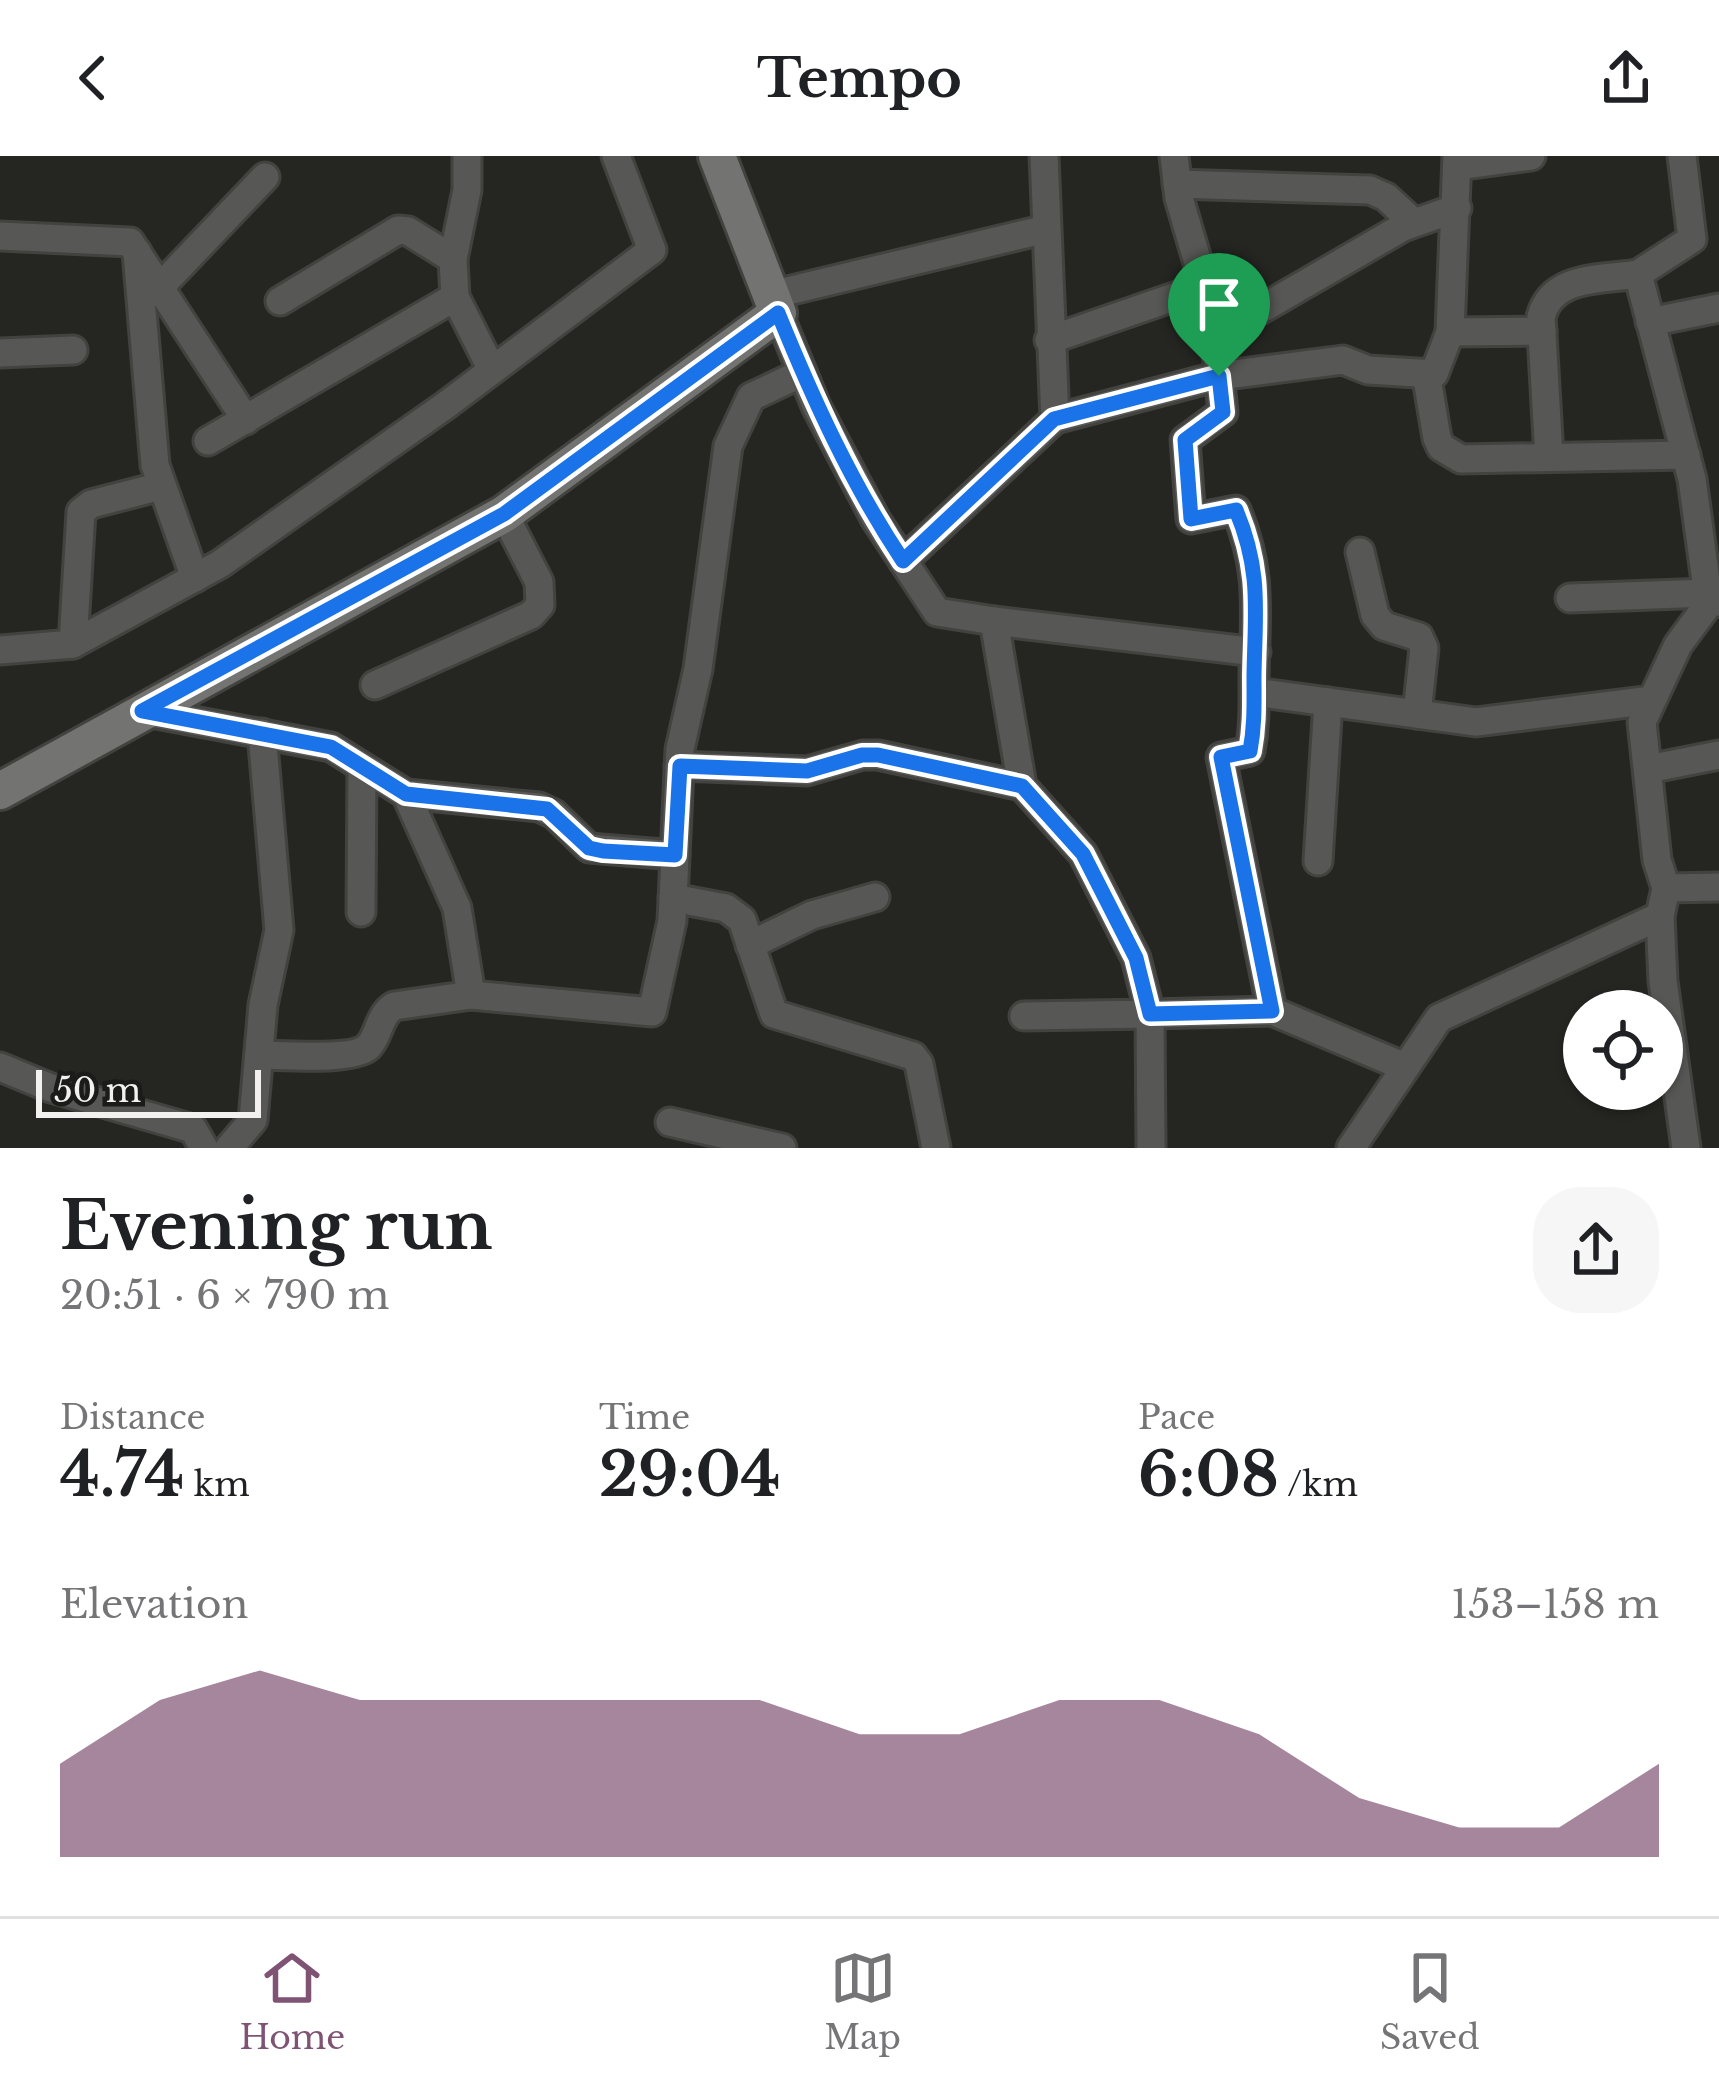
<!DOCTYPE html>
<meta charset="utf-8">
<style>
:root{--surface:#fff;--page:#f6f6f6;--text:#202124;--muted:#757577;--line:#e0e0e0;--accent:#7f5374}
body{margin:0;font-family:"Libre Baskerville",serif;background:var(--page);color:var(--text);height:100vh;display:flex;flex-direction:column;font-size:45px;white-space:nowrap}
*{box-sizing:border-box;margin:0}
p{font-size:39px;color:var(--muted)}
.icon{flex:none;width:66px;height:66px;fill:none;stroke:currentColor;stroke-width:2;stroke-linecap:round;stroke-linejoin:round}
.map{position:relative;height:992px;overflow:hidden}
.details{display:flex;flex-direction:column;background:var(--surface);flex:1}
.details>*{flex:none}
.controls{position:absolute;left:1563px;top:834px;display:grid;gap:24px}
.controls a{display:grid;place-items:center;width:120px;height:120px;border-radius:50%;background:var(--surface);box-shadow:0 3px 9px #0004;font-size:60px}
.scale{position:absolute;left:36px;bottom:30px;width:225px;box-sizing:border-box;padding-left:12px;border:6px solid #f2f1f0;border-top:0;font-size:33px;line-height:42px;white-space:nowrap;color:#f2f1f0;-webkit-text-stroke:9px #1b1b19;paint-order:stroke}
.pin{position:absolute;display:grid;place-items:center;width:102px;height:102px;color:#fff;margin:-123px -51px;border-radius:50% 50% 50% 0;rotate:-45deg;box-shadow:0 0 12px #0007}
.pin .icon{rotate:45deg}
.round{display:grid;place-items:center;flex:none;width:126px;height:126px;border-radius:48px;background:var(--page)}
.overview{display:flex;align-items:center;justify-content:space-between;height:204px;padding:0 60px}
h1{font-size:66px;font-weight:700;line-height:90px}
.metrics{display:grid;grid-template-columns:repeat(3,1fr);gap:18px;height:204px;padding:12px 60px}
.metrics div{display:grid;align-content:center}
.metrics b{font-size:60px;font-weight:700}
.metrics small{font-size:33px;font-weight:400}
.metrics p{font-size:33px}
.chart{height:336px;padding:24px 60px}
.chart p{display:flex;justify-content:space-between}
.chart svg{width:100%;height:216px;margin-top:12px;fill:var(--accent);opacity:.7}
header{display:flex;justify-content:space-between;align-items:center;height:156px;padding:0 60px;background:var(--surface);font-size:54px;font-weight:700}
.tab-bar{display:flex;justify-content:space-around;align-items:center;height:168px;border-top:3px solid var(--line);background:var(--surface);font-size:33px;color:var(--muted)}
.tab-bar a{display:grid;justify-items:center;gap:6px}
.tab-bar .selected{color:var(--accent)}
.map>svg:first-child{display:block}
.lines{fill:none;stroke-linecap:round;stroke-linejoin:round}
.street-casing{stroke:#42423f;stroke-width:33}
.secondary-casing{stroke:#42423f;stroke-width:42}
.street{stroke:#575756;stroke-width:27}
.secondary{stroke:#737472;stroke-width:36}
.route-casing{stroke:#fff;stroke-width:24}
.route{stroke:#1a73e8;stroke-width:15}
</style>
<header><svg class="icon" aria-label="back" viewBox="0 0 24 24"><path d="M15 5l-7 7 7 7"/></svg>Tempo<svg class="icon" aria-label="share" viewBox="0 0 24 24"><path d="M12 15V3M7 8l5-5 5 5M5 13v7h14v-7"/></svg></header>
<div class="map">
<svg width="1719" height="992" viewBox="0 0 1719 992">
<rect width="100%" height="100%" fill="#252522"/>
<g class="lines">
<defs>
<g id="street">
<polyline points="467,0 467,34 453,103 455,141 492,214"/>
<polyline points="1682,0 1692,83 1638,118 1692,323 1709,447"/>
<polyline points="1457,10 1531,0"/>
<polyline points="1177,28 1370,34 1386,41 1413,66"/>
<polyline points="0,80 130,86 246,264"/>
<polyline points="137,96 155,309 195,422"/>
<polyline points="161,130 265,21"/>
<polyline points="771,139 1046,73"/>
<polyline points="280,145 398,74 408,75 453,103"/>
<polyline points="778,157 816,250 876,364 937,456 994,465 1022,630 1083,698 1136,802 1150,858 1024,860"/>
<polyline points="1650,166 1719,152"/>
<polyline points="1450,176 1542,175"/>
<polyline points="1215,180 1403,71 1457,52"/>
<polyline points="1049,184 1203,131"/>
<polyline points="0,197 73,194"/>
<polyline points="1426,217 1437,282 1441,291 1461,303 1686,299"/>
<polyline points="1055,263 1219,220 1343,204 1368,214 1434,218 1450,176 1457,0"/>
<polyline points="208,285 455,141"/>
<path d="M 1549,301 L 1541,161 C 1552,119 1601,124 1638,118"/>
<polyline points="1360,396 1375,459 1384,470 1419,481 1424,492 1417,558"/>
<polyline points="903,405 1055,263 1044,0"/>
<polyline points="1570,442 1708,437"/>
<polyline points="994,465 1256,496"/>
<polyline points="73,488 81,356 91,348 161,330"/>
<polyline points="0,494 73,488 220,408 446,249 652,94 616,0"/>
<polyline points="375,529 531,459 540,449 539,426 504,358"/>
<polyline points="1255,536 1476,566 1652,544"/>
<polyline points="141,555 331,591 406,638 457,752 471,839 652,856 672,765 680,593 698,513 728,290 751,241 802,217"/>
<polyline points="679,610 807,615 863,599 878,599 1022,630"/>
<polyline points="1648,613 1719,599"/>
<polyline points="406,638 539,651 554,658 589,692 675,699"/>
<polyline points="1318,705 1328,546"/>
<polyline points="1666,732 1719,731"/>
<polyline points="673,742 726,752 742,764 774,858 913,900 919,908 936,992"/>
<polyline points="361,756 362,611"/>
<polyline points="750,789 812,759 875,741"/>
<polyline points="1272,855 1405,911"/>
<path d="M 259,899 C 281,899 353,905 368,891 C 380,879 378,860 394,850 L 471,839"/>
<polyline points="0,911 51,932 193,973 204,992"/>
<polyline points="670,966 782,992"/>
<polyline points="229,992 253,964 263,849 279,774 262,577"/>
<path d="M 1151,992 L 1150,858 L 1272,855 L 1221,601 L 1250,595 C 1255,569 1254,547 1254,520 C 1255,456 1262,416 1236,354 L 1191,363 L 1185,284 L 1223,256 L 1213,158 L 1179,42 L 1174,0"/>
<polyline points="1351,992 1439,862 1660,760"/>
<polyline points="1686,992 1663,825 1660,760 1666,732 1657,704 1642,566 1678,489 1709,447 1719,446"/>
</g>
<polyline id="secondary" points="0,635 504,358 778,157 717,0"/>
</defs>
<!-- street casing -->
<use href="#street" class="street-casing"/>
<!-- secondary casing -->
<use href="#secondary" class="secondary-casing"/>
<!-- street -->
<use href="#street" class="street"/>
<!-- secondary -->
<use href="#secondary" class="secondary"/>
</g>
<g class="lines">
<defs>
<path id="route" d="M 778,157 C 813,243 851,327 903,405 L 1054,263 L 1219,220 L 1223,256 L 1185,284 L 1191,363 L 1236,354 C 1262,416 1255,456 1254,520 C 1254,546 1255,569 1250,595 L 1221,601 L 1272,855 L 1150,858 L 1136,802 L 1083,698 L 1022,630 L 878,599 L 862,599 L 807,615 L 680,610 L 675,699 L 603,695 L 589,692 L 547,653 L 406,638 L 331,591 L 142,555 L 504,358 Z"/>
</defs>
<!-- route casing -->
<use href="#route" class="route-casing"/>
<!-- route -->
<use href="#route" class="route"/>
</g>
</svg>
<div class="controls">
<a><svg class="icon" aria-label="locate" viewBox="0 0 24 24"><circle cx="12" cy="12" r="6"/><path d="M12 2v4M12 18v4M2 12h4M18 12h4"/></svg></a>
</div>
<div class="scale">50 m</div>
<div class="pin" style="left:1219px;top:220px;background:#1e9e55"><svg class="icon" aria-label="arrive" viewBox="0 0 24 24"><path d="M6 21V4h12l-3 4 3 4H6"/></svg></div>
</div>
<section class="details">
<div class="overview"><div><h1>Evening run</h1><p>20:51 · 6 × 790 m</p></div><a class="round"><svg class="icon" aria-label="share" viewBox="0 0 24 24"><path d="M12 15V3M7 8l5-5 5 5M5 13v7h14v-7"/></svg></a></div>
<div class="metrics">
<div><p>Distance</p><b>4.74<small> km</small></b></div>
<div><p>Time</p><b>29:04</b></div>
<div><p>Pace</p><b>6:08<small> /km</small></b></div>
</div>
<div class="chart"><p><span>Elevation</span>153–158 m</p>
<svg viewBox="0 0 160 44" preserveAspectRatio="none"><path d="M0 44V25L10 12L20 6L30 12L40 12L50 12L60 12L70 12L80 19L90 19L100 12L110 12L120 19L130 32L140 38L150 38L160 25V44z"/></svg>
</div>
</section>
<nav class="tab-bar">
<a class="selected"><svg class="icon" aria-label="home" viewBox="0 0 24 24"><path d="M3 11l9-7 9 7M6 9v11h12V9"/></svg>Home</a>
<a><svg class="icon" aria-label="map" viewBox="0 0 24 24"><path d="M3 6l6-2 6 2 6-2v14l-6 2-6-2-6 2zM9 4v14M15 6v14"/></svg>Map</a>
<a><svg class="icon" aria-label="saved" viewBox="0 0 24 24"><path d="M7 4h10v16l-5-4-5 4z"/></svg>Saved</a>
</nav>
